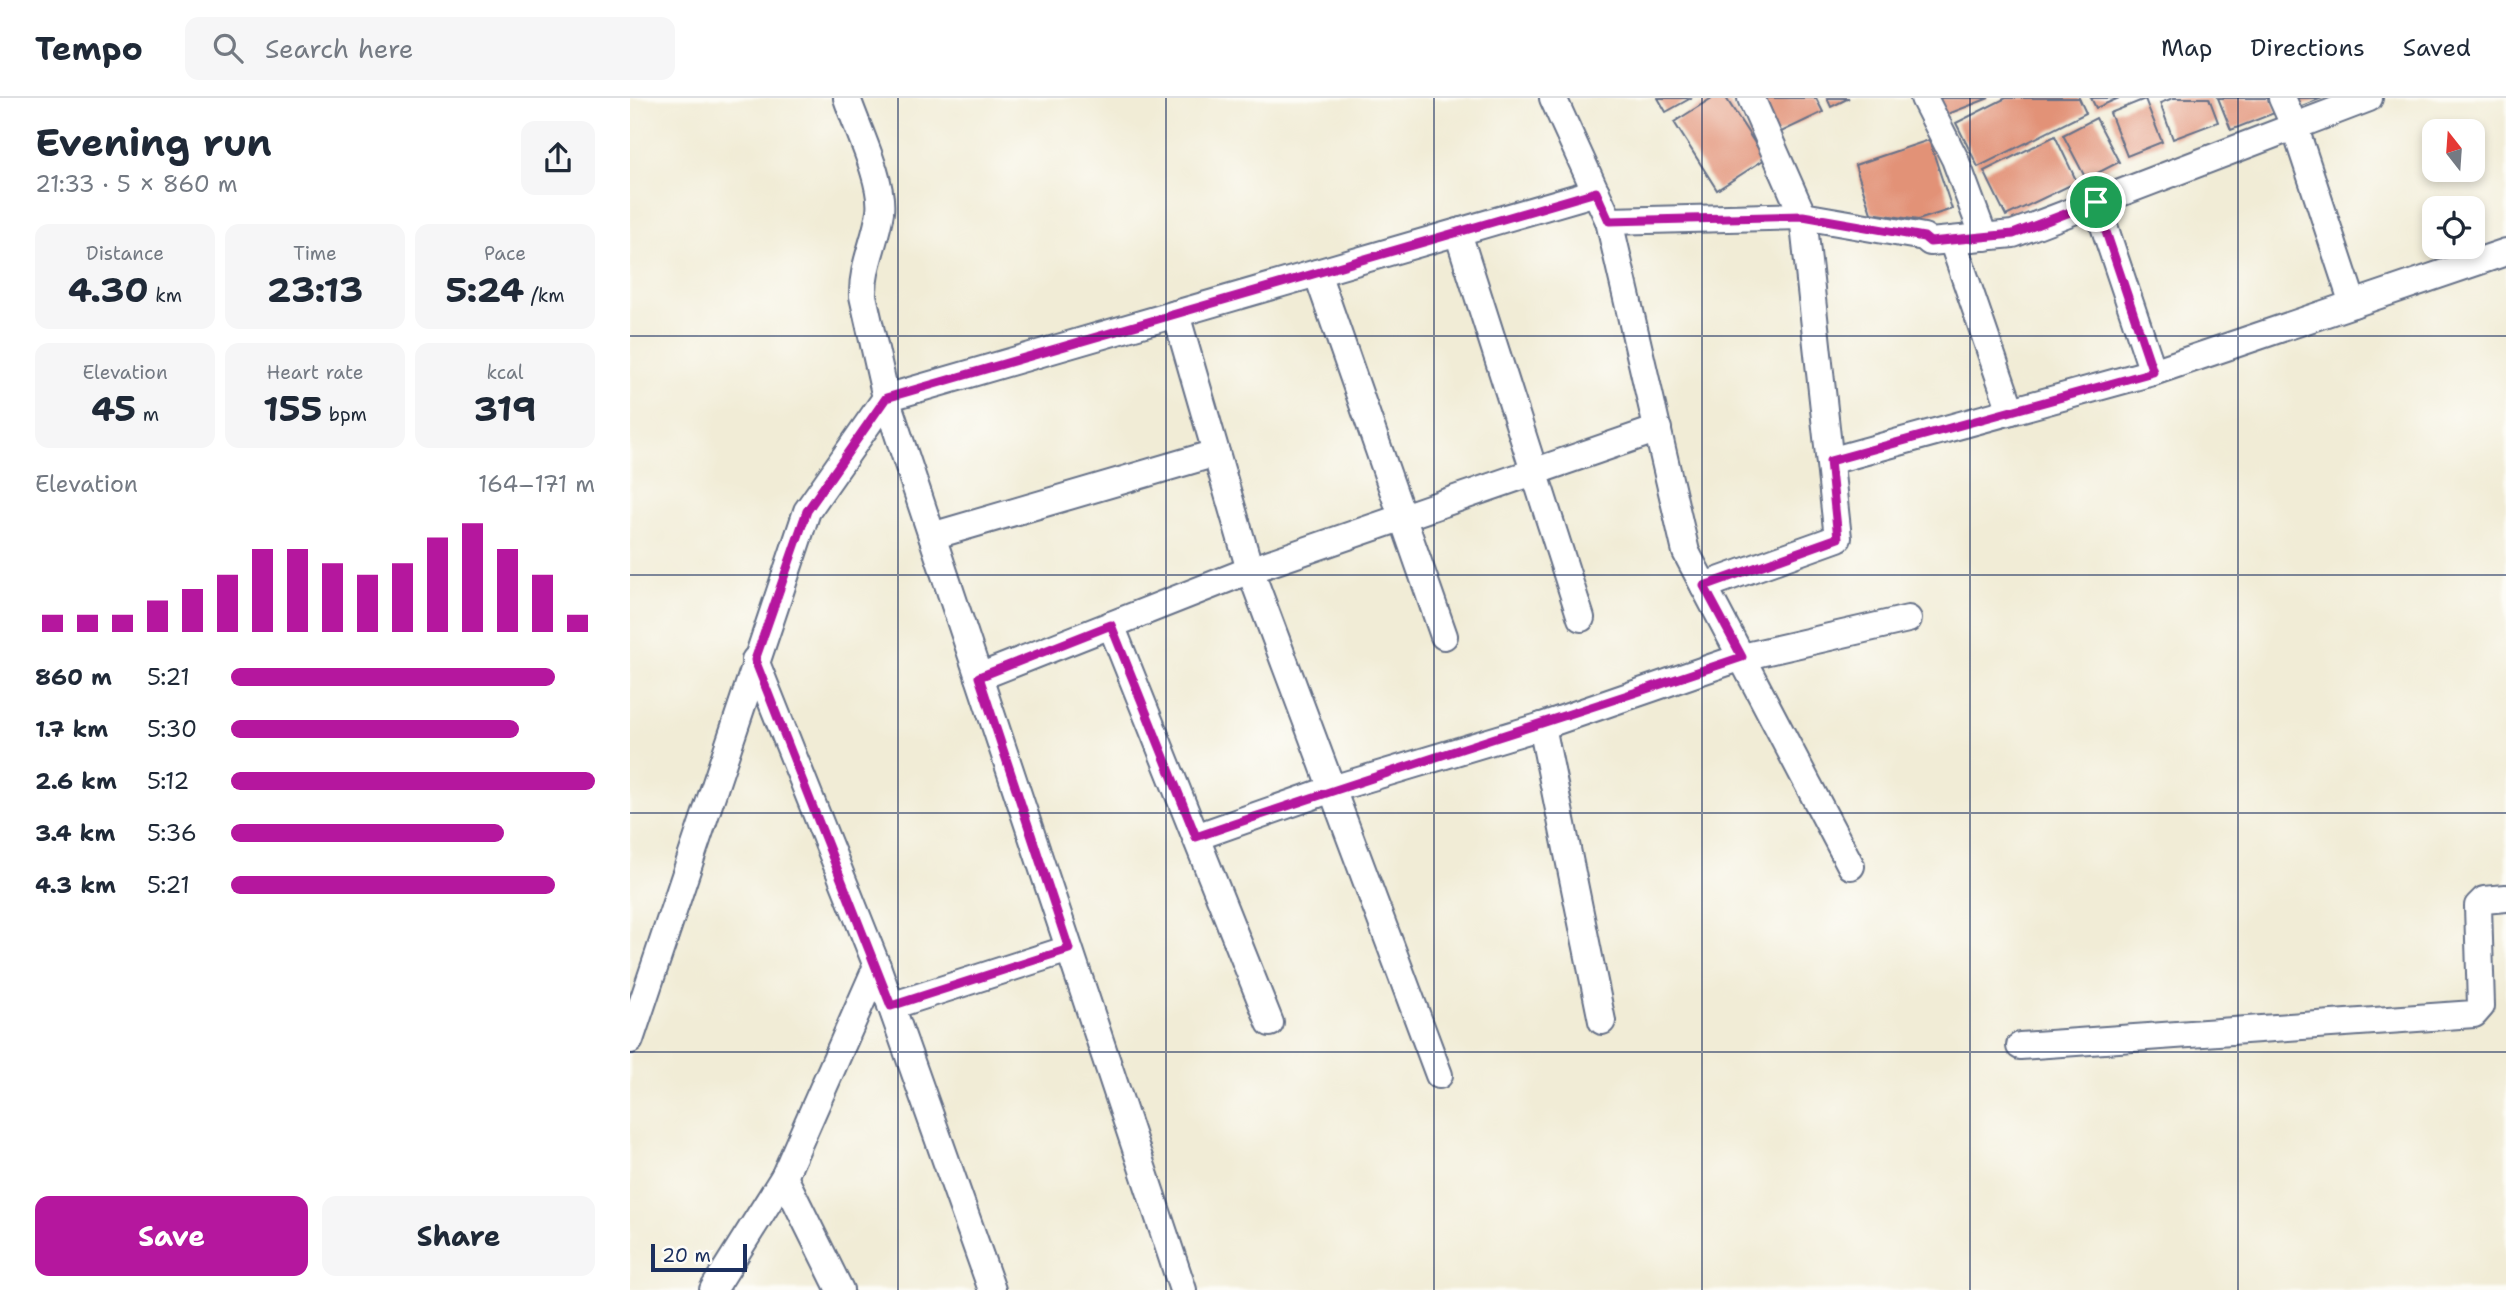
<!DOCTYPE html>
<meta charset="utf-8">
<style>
:root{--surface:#fff;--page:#f6f6f7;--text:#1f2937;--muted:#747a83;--line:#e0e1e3;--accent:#b5179e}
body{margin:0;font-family:"Shantell Sans",sans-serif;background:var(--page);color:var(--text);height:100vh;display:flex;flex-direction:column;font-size:26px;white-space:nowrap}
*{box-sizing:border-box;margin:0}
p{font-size:23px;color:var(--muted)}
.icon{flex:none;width:38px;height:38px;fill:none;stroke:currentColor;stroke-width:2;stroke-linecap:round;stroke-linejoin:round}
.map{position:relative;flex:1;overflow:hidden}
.details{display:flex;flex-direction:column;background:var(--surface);width:630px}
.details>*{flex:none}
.needle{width:46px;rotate:343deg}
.fabs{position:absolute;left:1792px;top:21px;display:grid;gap:14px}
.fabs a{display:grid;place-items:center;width:63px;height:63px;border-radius:14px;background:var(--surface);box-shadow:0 4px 10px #0003;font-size:35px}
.scale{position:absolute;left:21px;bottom:18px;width:96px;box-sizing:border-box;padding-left:7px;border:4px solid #1b2f5e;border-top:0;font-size:19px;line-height:24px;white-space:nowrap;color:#1b2f5e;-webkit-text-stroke:5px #fdfcf7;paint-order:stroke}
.pin{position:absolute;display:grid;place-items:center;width:60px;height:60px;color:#fff;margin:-30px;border:4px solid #fff;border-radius:50%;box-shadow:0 2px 7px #0007}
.round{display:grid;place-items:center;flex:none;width:74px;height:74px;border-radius:14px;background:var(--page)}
.overview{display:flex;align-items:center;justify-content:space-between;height:119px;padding:0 35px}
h1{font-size:38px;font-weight:700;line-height:52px}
.metrics{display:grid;grid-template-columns:repeat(3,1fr);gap:10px;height:119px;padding:7px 35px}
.metrics div{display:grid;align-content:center;border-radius:14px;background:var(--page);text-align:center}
.metrics b{font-size:35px;font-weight:700}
.metrics small{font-size:19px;font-weight:400}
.metrics p{font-size:19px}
.chart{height:196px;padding:14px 35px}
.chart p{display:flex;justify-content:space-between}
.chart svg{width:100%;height:126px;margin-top:7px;stroke:var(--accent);stroke-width:6}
.cta{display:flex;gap:14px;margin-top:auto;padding:14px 35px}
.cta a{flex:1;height:80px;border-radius:14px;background:var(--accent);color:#fff;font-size:28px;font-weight:700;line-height:80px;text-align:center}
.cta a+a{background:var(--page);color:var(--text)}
ul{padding:0 35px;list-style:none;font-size:23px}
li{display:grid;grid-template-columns:112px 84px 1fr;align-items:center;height:52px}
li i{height:18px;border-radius:9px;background:var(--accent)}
header{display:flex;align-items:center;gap:42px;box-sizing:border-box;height:98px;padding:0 35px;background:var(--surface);border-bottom:2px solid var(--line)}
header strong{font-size:33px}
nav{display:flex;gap:38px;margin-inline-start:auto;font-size:24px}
.search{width:490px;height:63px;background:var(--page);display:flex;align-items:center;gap:18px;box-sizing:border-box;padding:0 24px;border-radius:14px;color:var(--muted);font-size:26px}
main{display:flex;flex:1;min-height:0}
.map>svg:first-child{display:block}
.building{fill:#e29277}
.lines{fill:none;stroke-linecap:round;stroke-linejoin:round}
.minor-casing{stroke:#667188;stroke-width:30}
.minor{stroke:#fff;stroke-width:26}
.route-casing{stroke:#fff;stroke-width:14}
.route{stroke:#b5179e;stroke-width:9}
.grid{fill:none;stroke:#1b2f5e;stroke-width:2;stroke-opacity:0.55}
</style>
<header>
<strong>Tempo</strong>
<div class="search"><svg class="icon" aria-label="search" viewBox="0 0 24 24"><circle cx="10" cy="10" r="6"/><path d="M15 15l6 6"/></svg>Search here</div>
<nav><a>Map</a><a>Directions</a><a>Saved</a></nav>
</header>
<main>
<section class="details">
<div class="overview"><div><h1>Evening run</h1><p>21:33 · 5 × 860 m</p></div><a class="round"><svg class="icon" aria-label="share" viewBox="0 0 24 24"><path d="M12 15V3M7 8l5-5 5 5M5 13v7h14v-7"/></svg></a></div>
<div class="metrics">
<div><p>Distance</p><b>4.30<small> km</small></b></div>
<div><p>Time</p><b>23:13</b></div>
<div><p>Pace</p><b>5:24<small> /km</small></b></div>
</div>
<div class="metrics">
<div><p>Elevation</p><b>45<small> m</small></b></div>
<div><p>Heart rate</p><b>155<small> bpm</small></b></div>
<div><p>kcal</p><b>319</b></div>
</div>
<div class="chart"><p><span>Elevation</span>164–171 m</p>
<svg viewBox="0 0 160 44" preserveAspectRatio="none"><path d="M5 44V38M15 44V38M25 44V38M35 44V33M45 44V29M55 44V24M65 44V15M75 44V15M85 44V20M95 44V24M105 44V20M115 44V11M125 44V6M135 44V15M145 44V24M155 44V38"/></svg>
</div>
<ul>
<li><b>860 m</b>5:21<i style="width:89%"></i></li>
<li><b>1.7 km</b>5:30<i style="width:79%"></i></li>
<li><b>2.6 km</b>5:12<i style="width:100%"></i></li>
<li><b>3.4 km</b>5:36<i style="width:75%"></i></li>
<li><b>4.3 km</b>5:21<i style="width:89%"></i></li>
</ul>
<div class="cta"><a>Save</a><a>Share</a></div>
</section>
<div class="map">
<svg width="1876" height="1192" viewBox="0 0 1876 1192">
<rect width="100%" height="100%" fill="#fdfcf7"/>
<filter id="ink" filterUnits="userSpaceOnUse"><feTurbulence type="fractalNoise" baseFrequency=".0143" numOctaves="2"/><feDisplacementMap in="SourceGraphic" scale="14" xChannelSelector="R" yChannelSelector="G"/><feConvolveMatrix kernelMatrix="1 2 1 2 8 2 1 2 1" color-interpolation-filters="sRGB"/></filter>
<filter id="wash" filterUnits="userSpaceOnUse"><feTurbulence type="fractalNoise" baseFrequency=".00686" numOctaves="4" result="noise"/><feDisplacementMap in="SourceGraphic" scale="28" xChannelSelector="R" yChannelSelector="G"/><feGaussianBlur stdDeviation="1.57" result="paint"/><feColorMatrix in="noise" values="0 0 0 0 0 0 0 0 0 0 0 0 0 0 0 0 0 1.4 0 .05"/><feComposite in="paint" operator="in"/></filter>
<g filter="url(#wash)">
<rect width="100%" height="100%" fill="#f1ecd6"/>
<g id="blocks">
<!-- building -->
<g class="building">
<polygon points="1028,0 1061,0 1036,14"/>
<polygon points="1082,0 1096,0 1135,61 1087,92 1044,24"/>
<polygon points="1128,0 1186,0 1193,14 1145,37"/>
<polygon points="1197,0 1219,0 1201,9"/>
<polygon points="1306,0 1359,0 1313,18"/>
<polygon points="1376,0 1449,0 1456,15 1348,69 1326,25"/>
<polygon points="1461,0 1489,0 1466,10"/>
<polygon points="1543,0 1579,0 1588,24 1543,41 1530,5"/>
<polygon points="1588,0 1642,0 1647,14 1601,32"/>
<polygon points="1666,0 1692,0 1669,9"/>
<polygon points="1515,1 1532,44 1497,58 1480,15"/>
<polygon points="1466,20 1489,64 1456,81 1433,37"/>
<polygon points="1425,38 1447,84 1376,118 1354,73"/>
<polygon points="1299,42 1322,111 1288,122 1241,115 1225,67"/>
</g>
</g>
</g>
<g filter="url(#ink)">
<use href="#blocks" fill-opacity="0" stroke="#667188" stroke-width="2"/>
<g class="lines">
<defs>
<g id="minor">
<polyline points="923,0 979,123 1056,454 1221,768"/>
<polyline points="1294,0 1325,61 1354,139"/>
<polyline points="1652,0 1664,27 1723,206"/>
<polyline points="1466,104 1523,274 1876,154"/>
<polyline points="979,123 1173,118 1294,139 1300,144 1383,136 1739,0"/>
<polyline points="828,135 951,520"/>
<polyline points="1322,142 1381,313"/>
<polyline points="687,175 814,538"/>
<polyline points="546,216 620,472 809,977"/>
<polyline points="1200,363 1523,274"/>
<polyline points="302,438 586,355"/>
<polyline points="1074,488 1208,440 1173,118 1121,0"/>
<polyline points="481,527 640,925"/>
<polyline points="125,562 247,868"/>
<polyline points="349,579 620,472 1028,331"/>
<polyline points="912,628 972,923"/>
<polyline points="566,739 702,691 912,628 1112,559 1278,521"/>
<polyline points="261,908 439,851"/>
<path d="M 0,942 L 177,413 L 256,300 L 233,198 C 232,168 246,143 250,114 C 254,84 227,30 217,0"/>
<polyline points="1390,948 1844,916 1851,908 1848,808 1854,802 1876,800"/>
<polyline points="154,1079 210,1192"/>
<polyline points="83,1192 154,1079 247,868 362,1192"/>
<polyline points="553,1192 256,300 966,94"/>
</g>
</defs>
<!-- minor casing -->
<use href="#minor" class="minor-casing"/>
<!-- minor -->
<use href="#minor" class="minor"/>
</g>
</g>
<g class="lines" filter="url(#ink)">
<defs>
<path id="route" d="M 966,94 L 979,123 L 1173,118 L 1294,139 L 1300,144 L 1383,136 L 1466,104 L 1523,274 L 1200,363 L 1208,440 L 1074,488 L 1112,559 C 930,621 747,676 566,739 L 481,527 L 349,579 L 439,851 L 261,908 L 125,562 L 177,413 L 256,300 Z"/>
</defs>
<!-- route casing -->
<use href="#route" class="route-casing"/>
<!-- route -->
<use href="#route" class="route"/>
</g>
<!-- grid -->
<path class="grid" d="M 268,0 L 268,1192M 536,0 L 536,1192M 804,0 L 804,1192M 1072,0 L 1072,1192M 1340,0 L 1340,1192M 1608,0 L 1608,1192M 0,238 L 1876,238M 0,477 L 1876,477M 0,715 L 1876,715M 0,954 L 1876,954"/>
</svg>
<div class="fabs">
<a><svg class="needle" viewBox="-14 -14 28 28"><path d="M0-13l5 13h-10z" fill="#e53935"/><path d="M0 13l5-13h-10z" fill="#747a83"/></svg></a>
<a><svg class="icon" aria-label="locate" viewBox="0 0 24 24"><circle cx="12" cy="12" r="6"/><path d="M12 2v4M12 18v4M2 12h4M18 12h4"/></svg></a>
</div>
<div class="scale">20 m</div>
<div class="pin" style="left:1466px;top:104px;background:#1e9e55"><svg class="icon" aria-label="arrive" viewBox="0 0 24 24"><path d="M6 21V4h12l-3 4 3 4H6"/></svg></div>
</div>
</main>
